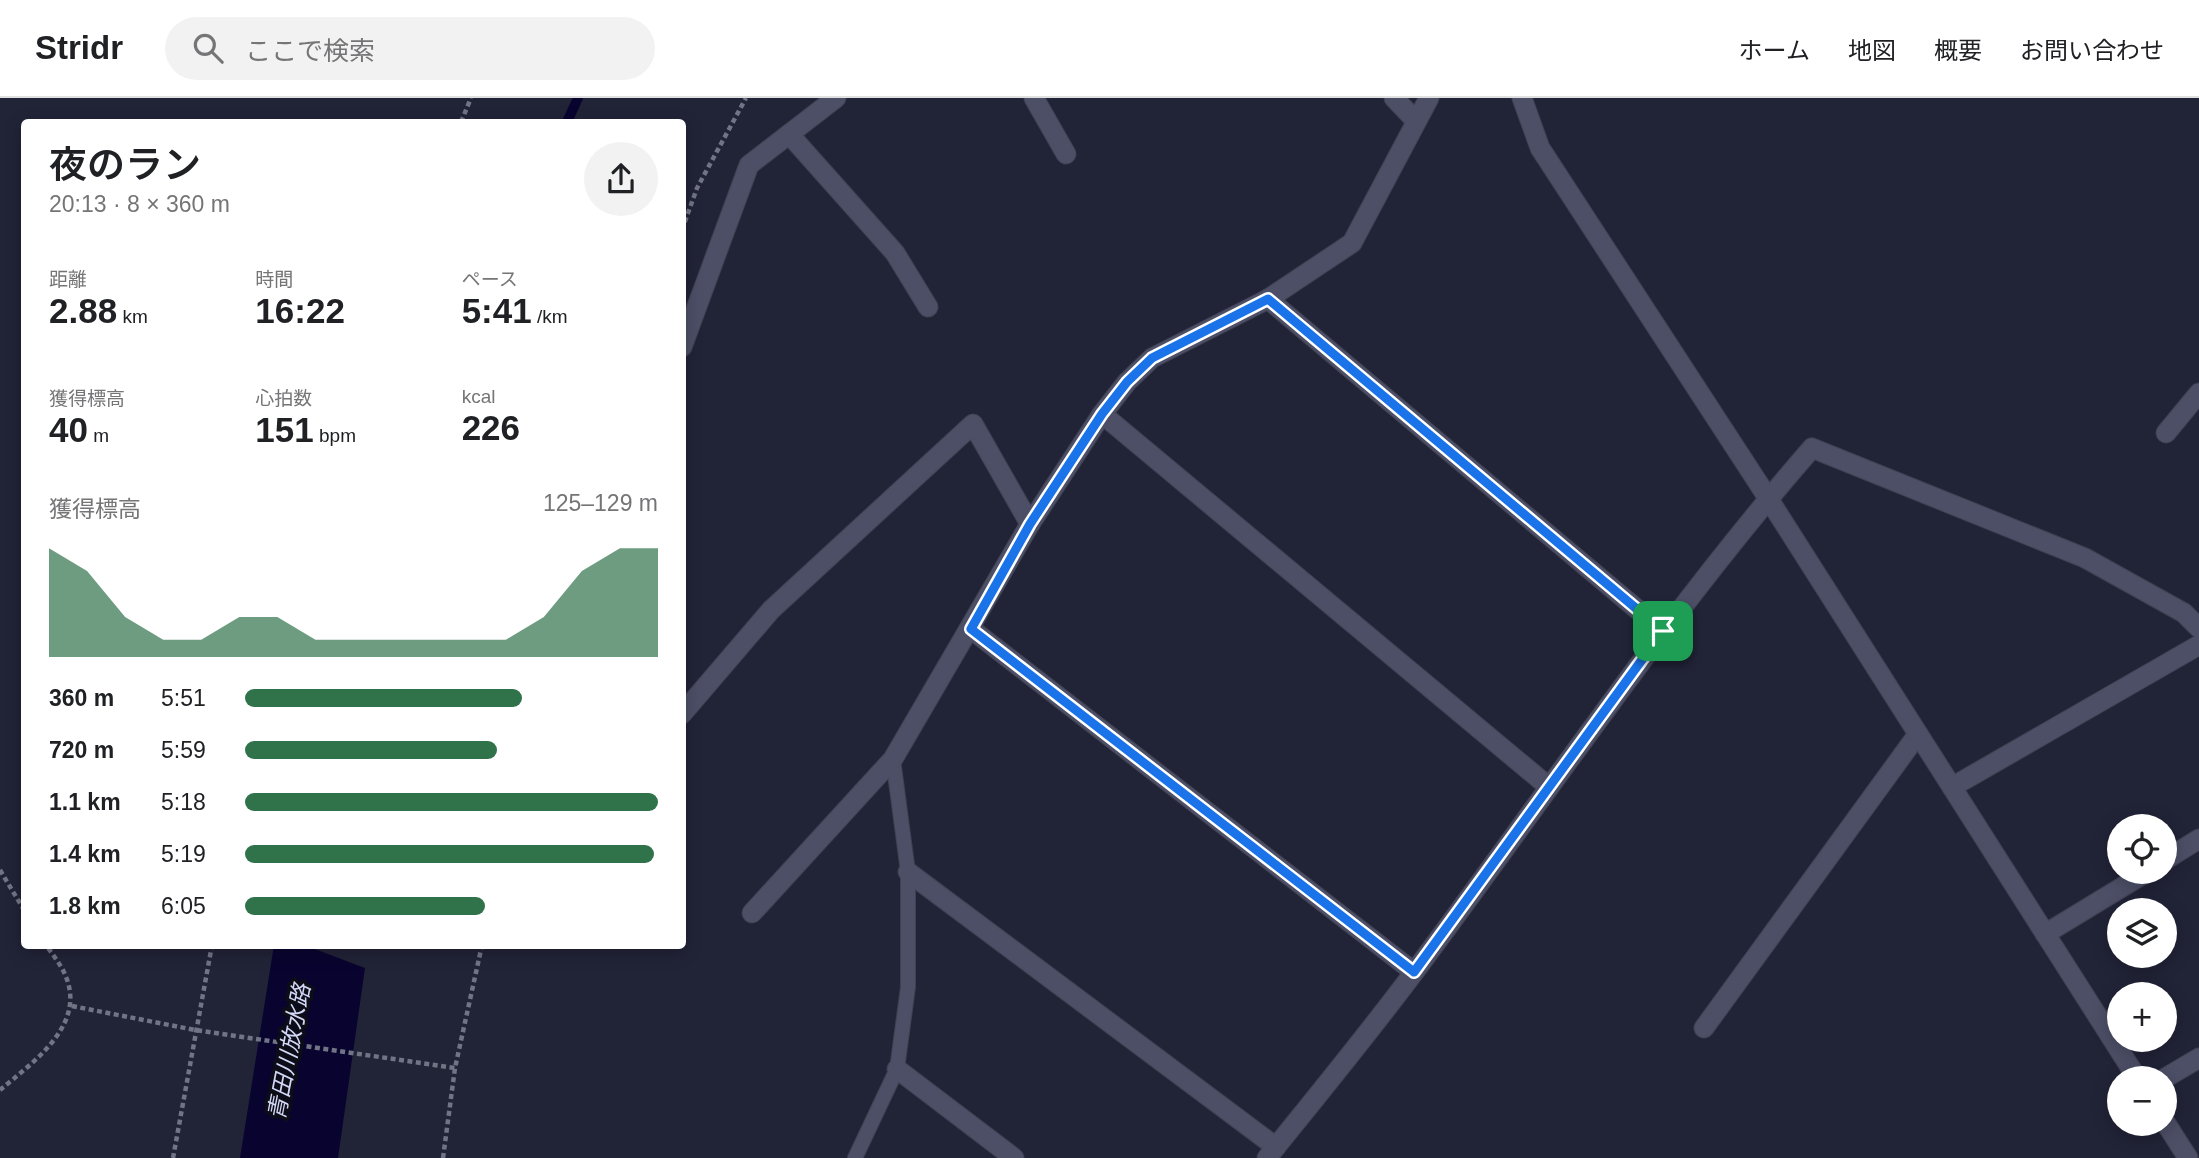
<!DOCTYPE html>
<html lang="ja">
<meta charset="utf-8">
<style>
:root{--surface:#fff;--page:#f2f2f2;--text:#202124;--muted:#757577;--line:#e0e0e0;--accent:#30734b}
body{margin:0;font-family:Arial,"Noto Sans JP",sans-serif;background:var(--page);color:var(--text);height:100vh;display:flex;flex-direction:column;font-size:26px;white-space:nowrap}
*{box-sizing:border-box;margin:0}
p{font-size:23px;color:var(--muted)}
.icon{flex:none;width:38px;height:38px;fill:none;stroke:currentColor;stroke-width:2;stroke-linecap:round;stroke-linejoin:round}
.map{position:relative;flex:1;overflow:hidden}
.drawer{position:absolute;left:21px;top:21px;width:665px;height:830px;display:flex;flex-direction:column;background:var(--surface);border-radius:7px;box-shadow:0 4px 18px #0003}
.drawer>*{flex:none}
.controls{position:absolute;left:2107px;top:716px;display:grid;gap:14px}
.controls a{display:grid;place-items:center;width:70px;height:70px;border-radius:50%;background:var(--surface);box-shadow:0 4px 18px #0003;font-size:35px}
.pin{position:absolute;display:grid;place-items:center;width:60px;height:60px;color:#fff;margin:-30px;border-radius:14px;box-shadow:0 4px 10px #0006}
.round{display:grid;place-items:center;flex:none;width:74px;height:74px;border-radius:37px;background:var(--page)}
.headline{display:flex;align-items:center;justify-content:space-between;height:119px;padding:0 28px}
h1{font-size:38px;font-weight:600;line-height:52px}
.figures{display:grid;grid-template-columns:repeat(3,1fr);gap:10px;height:119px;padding:7px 28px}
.figures div{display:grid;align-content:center}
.figures b{font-size:35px;font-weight:600}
.figures small{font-size:19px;font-weight:400}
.figures p{font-size:19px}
.chart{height:196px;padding:14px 28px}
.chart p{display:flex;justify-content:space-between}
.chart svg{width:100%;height:126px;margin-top:7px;fill:var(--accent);opacity:.7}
ul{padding:0 28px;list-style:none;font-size:23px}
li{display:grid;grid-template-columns:112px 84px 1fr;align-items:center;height:52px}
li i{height:18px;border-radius:9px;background:var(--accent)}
header{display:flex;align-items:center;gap:42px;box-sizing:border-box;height:98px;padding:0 35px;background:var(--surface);border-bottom:2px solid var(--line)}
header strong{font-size:33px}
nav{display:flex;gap:38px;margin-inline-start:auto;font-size:24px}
.search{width:490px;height:63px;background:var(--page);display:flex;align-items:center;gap:18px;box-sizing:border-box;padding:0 24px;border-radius:38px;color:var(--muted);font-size:26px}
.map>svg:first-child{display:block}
.water{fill:#09042f}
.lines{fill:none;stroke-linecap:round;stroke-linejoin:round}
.stream{stroke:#09042f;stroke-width:10}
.service-casing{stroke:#3f4051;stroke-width:16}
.minor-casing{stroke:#3f4051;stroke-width:21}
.tertiary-casing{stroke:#3f4051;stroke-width:21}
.path{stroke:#717485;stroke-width:4.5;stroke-dasharray:5 3.5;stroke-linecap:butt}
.service{stroke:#4c4f66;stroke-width:14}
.minor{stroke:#4c4f66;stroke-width:19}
.tertiary{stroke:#4c4f66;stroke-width:19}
.route-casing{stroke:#fff;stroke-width:14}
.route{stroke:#1a73e8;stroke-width:9}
.labels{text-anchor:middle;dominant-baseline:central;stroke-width:7;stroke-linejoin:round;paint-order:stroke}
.water-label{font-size:23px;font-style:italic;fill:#d3d8f8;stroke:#0c0d16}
</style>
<header>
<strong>Stridr</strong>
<div class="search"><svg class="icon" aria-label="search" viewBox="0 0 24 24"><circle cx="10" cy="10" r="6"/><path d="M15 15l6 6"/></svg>ここで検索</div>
<nav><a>ホーム</a><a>地図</a><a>概要</a><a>お問い合わせ</a></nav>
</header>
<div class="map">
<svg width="2199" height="1060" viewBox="0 0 2199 1060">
<rect width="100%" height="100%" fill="#212337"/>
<!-- water -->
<polygon class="water" points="274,847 304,847 365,870 338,1060 240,1060"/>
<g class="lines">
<!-- stream -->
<polyline class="stream" points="567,24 578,0"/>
<defs>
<polyline id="service" points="855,1060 897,971 908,889 908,774 893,661"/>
<g id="minor">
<polyline points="1034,0 1066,56"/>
<polyline points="1394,0 1416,23"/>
<polyline points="789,36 895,155 928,209"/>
<polyline points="1268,201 1663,533"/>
<polyline points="682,249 749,67 836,0"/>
<polyline points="1102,316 1549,689"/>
<polyline points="2166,335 2199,295"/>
<polyline points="971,531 1414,874"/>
<polyline points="682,616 771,512 973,326 1030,426"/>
<polyline points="1952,689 2199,547"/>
<polyline points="2165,762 2199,741"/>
<polyline points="908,774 1276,1049"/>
<polyline points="752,815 893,661 1030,426 1102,316 1127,284 1152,260 1268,201 1352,145 1429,0"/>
<polyline points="2045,836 2147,774"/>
<polyline points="1704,930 1918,636"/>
<polyline points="897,971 1014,1060"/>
<polyline points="2165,980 2199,960"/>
<path d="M 1267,1060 C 1317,998 1368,936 1415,873 C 1546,698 1668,515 1812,350 L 2085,460 L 2184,515 L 2199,530"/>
</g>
<g id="tertiary">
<polyline points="1522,0 1540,50 1768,400 2137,980"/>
<polyline points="2165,1024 2188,1060"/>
</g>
</defs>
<!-- service casing -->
<use href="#service" class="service-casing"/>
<!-- minor casing -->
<use href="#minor" class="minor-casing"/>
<!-- tertiary casing -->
<use href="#tertiary" class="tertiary-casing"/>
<!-- path -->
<g class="path">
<polyline points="461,24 471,0"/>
<polyline points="682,132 697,90 746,0"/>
<polyline points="0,772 24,812"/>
<polyline points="72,908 195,932 455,970"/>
<path d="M 0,992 C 32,965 86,928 66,879 C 62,868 53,857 46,847"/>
<polyline points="173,1060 212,847"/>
<polyline points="443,1060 455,970 482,847"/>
</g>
<!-- service -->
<use href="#service" class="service"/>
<!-- minor -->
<use href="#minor" class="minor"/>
<!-- tertiary -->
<use href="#tertiary" class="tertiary"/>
</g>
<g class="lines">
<defs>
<polygon id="route" points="1268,201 1663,533 1414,874 971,531 1030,426 1102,316 1127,284 1152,260"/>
</defs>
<!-- route casing -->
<use href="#route" class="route-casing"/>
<!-- route -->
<use href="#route" class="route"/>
</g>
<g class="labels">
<!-- water labels -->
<g class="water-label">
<text transform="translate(289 954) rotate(-79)">青田川放水路</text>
</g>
</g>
</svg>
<div class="controls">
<a><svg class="icon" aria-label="locate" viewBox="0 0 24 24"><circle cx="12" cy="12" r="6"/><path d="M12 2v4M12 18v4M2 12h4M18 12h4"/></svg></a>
<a><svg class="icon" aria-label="layers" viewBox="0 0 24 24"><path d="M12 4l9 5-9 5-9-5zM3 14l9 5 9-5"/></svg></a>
<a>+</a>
<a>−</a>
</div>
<div class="pin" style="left:1663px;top:533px;background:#1e9e55"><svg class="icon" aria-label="arrive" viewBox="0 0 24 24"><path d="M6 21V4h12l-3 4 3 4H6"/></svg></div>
<section class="drawer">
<div class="headline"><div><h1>夜のラン</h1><p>20:13 · 8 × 360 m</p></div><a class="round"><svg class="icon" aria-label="share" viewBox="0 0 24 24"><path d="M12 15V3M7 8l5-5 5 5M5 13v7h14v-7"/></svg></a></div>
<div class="figures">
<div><p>距離</p><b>2.88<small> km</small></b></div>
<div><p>時間</p><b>16:22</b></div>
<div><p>ペース</p><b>5:41<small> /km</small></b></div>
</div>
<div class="figures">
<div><p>獲得標高</p><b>40<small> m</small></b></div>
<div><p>心拍数</p><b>151<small> bpm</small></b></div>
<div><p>kcal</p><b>226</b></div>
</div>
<div class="chart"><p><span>獲得標高</span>125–129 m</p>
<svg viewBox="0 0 160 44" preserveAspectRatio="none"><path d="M0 44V6L10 14L20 30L30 38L40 38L50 30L60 30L70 38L80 38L90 38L100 38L110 38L120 38L130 30L140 14L150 6L160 6V44z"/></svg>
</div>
<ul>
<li><b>360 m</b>5:51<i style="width:67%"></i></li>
<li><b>720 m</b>5:59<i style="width:61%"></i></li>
<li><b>1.1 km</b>5:18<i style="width:100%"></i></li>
<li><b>1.4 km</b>5:19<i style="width:99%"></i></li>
<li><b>1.8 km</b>6:05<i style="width:58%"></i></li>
</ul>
</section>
</div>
